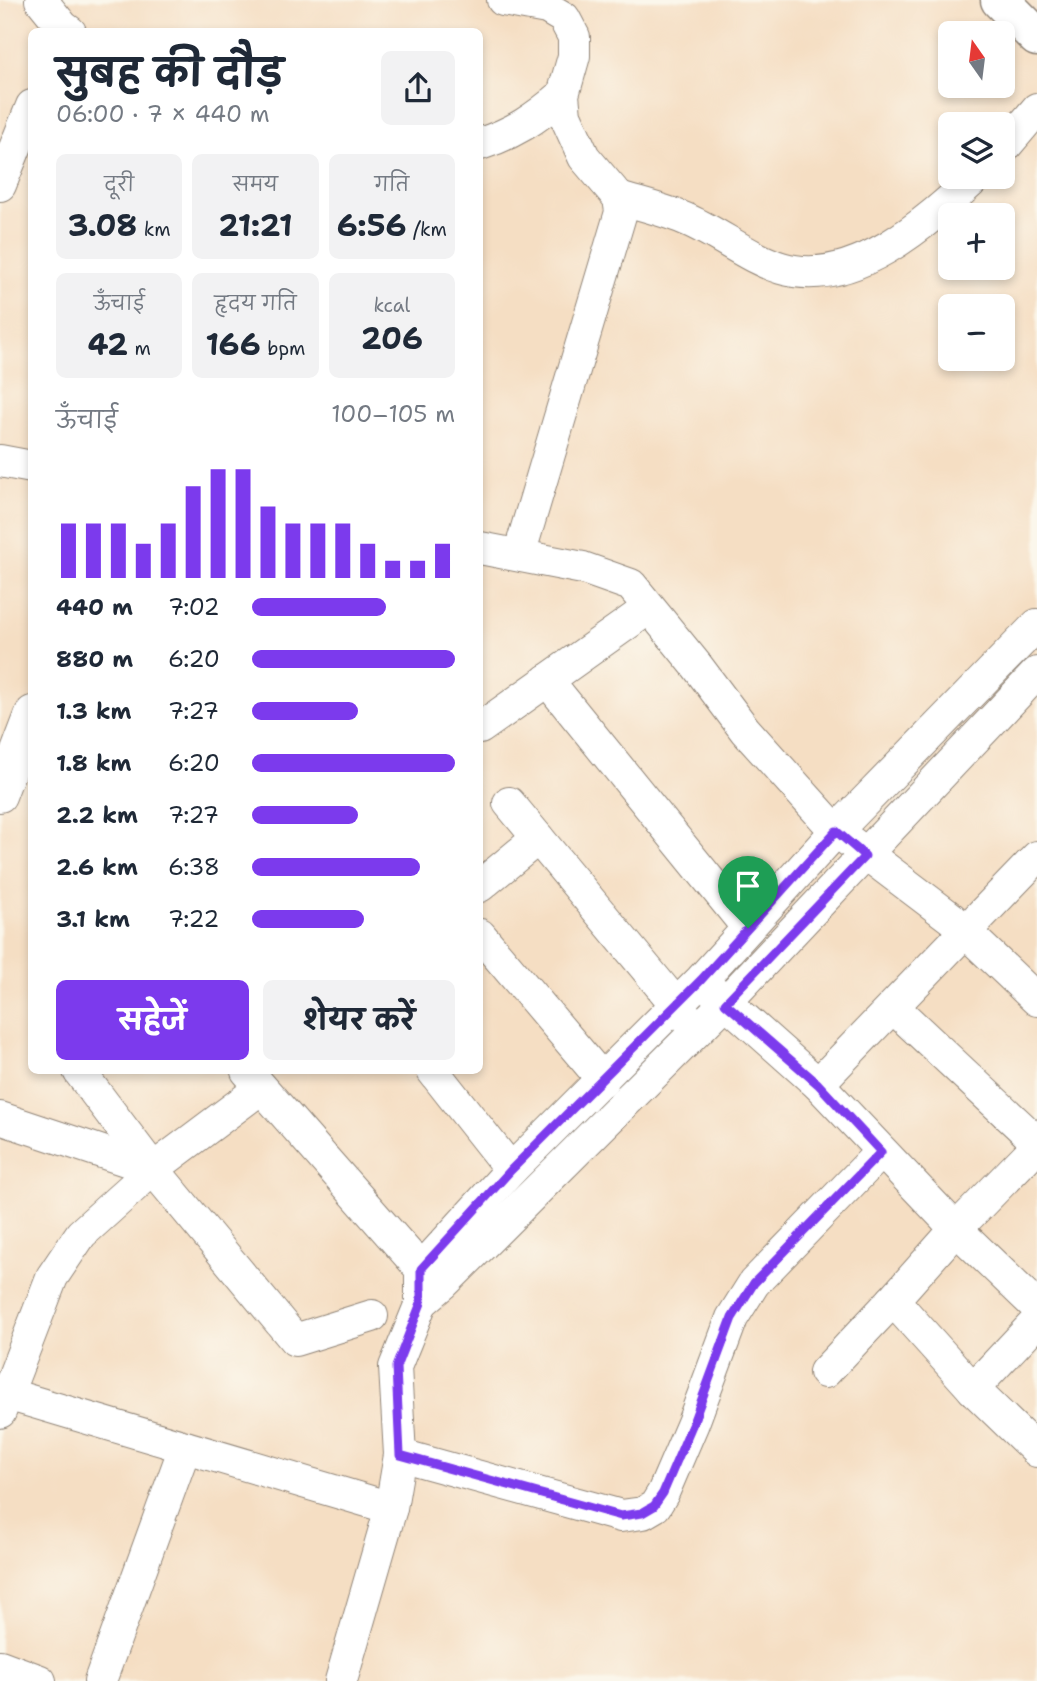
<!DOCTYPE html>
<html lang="hi">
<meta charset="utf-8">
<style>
:root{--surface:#fff;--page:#f2f2f3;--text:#1f2937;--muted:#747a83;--accent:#7c3aed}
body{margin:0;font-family:"Shantell Sans","Playpen Sans Deva",sans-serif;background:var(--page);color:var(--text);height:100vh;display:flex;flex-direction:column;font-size:26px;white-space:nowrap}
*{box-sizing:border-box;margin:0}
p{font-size:23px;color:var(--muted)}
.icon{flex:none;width:38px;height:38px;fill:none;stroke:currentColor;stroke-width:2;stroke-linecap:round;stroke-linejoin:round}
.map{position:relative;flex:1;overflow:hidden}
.panel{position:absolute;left:28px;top:28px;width:455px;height:1046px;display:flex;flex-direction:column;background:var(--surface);border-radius:10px;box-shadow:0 4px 10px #0003}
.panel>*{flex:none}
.needle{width:46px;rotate:346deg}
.fabs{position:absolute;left:938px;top:21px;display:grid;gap:14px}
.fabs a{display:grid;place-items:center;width:77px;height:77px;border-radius:10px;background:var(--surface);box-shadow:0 4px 10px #0003;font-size:35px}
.pin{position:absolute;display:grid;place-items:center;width:60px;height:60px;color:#fff;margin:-72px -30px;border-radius:50% 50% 50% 0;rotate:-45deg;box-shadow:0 0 7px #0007}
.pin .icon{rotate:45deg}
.round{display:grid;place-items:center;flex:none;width:74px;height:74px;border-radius:10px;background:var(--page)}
.summary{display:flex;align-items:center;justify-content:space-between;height:119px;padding:0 28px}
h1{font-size:38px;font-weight:700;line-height:52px}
.metrics{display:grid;grid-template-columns:repeat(3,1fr);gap:10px;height:119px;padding:7px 28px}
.metrics div{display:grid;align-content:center;border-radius:10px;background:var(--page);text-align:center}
.metrics b{font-size:30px;font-weight:700}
.metrics small{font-size:19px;font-weight:400}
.metrics p{font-size:19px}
.chart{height:196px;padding:14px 28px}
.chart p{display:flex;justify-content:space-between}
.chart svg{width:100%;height:126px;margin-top:7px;stroke:var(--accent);stroke-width:6}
.cta{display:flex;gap:14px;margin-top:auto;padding:14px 28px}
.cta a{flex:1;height:80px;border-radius:10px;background:var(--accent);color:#fff;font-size:28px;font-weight:700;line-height:80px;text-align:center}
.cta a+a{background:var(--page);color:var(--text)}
ul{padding:0 28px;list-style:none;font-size:23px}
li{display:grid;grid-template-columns:112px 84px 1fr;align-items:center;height:52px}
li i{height:18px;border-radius:9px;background:var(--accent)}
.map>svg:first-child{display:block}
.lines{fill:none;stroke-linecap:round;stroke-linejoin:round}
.minor-casing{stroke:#908477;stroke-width:34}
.tertiary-casing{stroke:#908477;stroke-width:41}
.minor{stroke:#fff;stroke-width:32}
.tertiary{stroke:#fff;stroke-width:38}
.route-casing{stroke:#fff;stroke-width:14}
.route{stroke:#7c3aed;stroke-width:9}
</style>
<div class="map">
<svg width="1037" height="1681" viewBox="0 0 1037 1681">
<rect width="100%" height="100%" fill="#fbf7ec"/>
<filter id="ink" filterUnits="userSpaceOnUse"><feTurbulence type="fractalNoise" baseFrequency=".0143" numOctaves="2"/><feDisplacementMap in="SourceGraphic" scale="14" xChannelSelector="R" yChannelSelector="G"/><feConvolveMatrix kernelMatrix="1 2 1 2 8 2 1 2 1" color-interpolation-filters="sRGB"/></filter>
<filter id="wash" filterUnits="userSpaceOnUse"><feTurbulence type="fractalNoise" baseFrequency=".00686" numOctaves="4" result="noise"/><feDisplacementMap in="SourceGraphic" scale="28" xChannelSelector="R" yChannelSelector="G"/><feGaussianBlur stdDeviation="1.57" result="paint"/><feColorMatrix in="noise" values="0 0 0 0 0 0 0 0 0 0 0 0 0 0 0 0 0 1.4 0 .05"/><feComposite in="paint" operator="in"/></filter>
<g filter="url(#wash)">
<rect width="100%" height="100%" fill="#f5dec3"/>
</g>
<g filter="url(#ink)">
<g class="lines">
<defs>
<g id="minor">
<polyline points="41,0 63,27 70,32"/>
<polyline points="503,0 547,8 564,18 574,37 574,56 563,95 565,115 584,157 619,198 621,212 519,555"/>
<path d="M 480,144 C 514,133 535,119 563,95"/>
<polyline points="1003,149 1037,109"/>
<polyline points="0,185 32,106"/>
<path d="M 619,198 C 642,205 668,211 690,221 C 721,235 749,258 781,268 C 853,290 928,221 976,177"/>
<polyline points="0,461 32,467"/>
<polyline points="480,548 583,568 631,585 697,666 745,730 836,831 951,918 1037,1000"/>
<polyline points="547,680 748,928"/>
<polyline points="480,728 649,608"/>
<polyline points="0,796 32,712"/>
<polyline points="509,803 689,1020"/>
<polyline points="480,886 538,838"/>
<polyline points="480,935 603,1080"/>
<polyline points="710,988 818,1084 956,1229 1037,1307"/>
<polyline points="894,1008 1037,1142"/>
<polyline points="79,1071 153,1169 295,1340 372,1316"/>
<polyline points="247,1071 421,1269 439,1281"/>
<polyline points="433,1071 511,1170"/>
<polyline points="818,1084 1037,857"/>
<polyline points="0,1118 153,1169"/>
<polyline points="893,1300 973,1389 1037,1451"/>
<polyline points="421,1303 443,1284 725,1003 1037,673"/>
<polyline points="825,1372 893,1300 956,1229 1037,1146"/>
<polyline points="973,1389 1037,1321"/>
<polyline points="0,1392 391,1508"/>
<polyline points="0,1412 52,1277 81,1234 153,1169 261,1088"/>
<polyline points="400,1455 621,1516 643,1513 655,1506 663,1493 693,1423 732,1318 754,1283 881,1152"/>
<polyline points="0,1666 40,1681"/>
<polyline points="100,1681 185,1447"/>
<polyline points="341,1681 391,1508 400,1455 395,1367 421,1303 421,1269 511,1170 701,980 836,831 1037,625"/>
</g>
<polyline id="tertiary" points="1000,0 1037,37"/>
</defs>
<!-- minor casing -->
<use href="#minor" class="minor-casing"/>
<!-- tertiary casing -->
<use href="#tertiary" class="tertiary-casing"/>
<!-- minor -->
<use href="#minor" class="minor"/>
<!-- tertiary -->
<use href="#tertiary" class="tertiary"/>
</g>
</g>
<g class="lines" filter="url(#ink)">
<defs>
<polygon id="route" points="836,831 865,856 725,1003 818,1084 881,1152 754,1283 732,1318 693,1423 663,1493 654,1506 642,1513 621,1516 400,1455 396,1367 421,1303 421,1269 511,1170 701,980"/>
</defs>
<!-- route casing -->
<use href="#route" class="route-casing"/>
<!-- route -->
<use href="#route" class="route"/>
</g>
</svg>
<div class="fabs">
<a><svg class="needle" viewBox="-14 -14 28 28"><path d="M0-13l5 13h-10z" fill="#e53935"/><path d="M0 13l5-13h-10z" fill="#747a83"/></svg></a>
<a><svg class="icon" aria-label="layers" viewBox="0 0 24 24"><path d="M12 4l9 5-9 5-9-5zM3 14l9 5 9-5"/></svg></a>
<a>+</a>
<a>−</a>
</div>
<div class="pin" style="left:748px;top:928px;background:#1e9e55"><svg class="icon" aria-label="arrive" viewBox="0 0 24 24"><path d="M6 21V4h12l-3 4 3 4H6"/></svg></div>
<section class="panel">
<div class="summary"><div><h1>सुबह की दौड़</h1><p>06:00 · 7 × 440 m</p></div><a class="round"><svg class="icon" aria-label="share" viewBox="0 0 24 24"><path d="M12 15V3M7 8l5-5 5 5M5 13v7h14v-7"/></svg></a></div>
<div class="metrics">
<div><p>दूरी</p><b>3.08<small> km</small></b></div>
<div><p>समय</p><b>21:21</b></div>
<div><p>गति</p><b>6:56<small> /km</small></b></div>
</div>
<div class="metrics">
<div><p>ऊँचाई</p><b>42<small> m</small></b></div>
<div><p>हृदय गति</p><b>166<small> bpm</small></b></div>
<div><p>kcal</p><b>206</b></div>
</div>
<div class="chart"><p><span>ऊँचाई</span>100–105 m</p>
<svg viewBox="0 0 160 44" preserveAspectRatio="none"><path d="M5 44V25M15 44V25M25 44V25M35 44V32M45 44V25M55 44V12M65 44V6M75 44V6M85 44V19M95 44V25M105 44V25M115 44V25M125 44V32M135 44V38M145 44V38M155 44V32"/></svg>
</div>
<ul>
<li><b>440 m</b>7:02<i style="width:66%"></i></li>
<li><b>880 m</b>6:20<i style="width:100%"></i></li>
<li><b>1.3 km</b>7:27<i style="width:52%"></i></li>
<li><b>1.8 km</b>6:20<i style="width:100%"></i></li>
<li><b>2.2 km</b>7:27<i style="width:52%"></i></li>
<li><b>2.6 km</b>6:38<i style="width:83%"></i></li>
<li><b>3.1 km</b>7:22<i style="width:55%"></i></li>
</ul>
<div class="cta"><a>सहेजें</a><a>शेयर करें</a></div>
</section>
</div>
